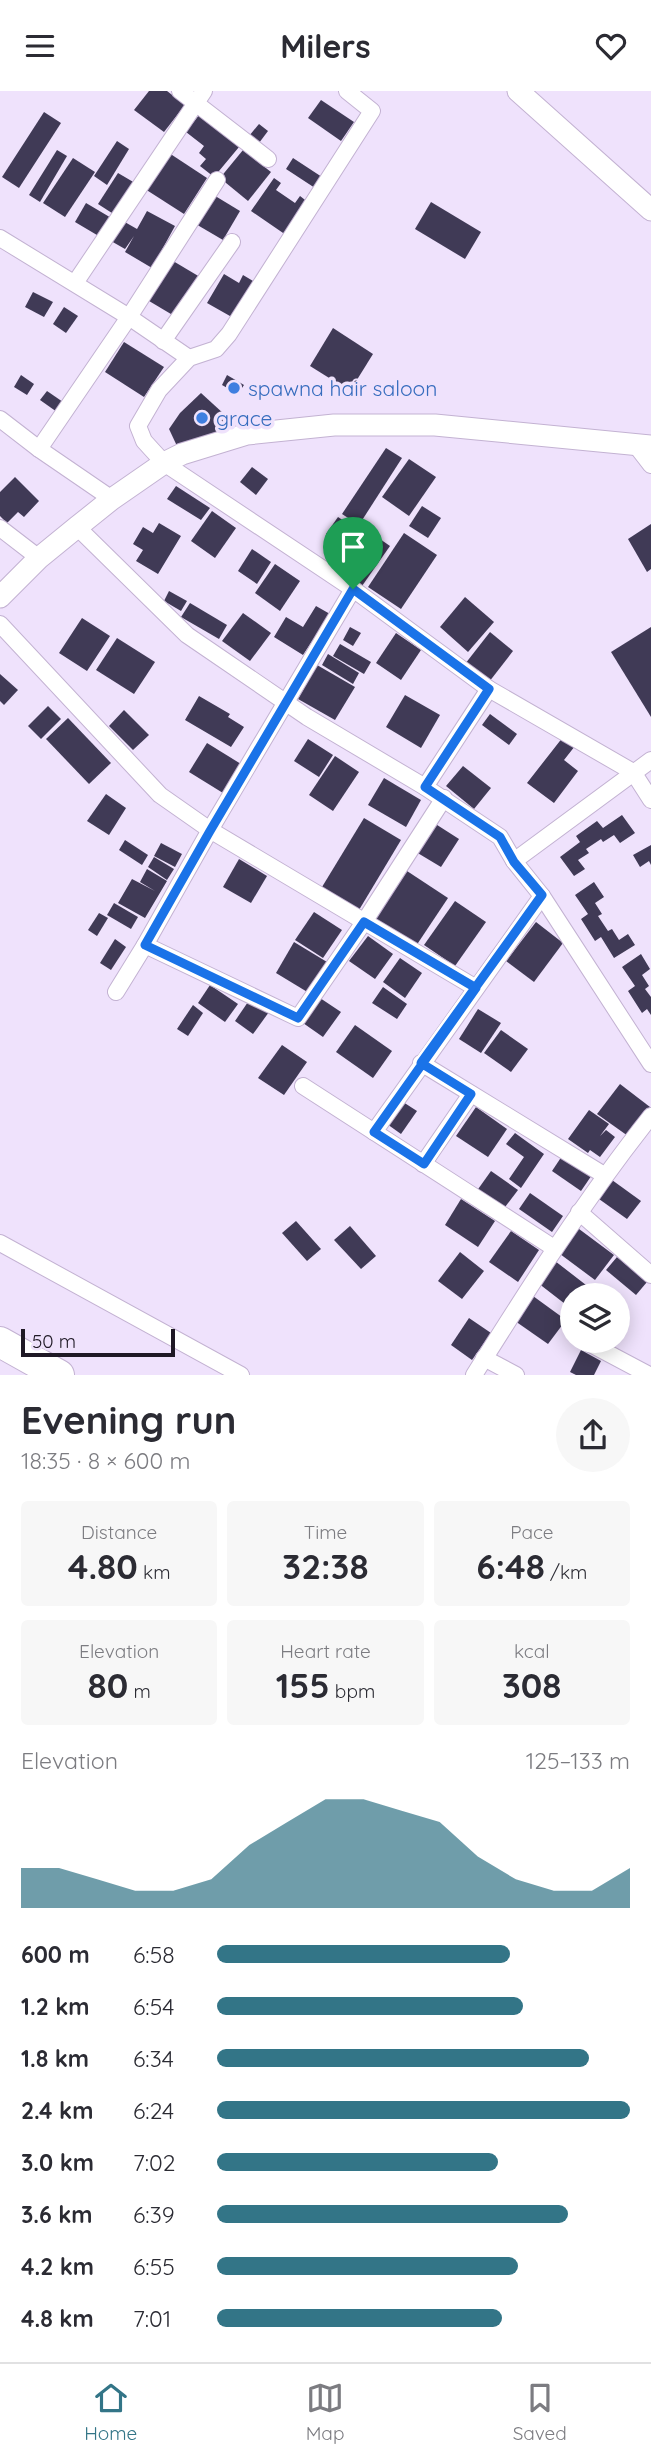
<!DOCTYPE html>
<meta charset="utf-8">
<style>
:root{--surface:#fff;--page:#f7f7f7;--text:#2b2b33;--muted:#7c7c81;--line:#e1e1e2;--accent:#337587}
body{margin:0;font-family:Quicksand,sans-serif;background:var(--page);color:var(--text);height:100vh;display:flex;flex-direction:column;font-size:26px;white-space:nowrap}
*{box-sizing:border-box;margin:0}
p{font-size:23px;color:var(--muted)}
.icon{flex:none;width:38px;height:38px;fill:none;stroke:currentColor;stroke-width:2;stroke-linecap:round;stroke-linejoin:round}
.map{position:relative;height:1284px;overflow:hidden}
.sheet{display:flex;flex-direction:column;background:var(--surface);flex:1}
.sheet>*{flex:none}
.buttons{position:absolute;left:560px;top:1192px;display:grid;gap:14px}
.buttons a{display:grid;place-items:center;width:70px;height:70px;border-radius:50%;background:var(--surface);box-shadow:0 4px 18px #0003;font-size:35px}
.scale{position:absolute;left:21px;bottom:18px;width:154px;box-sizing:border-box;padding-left:7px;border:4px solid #1f1925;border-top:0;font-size:19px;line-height:24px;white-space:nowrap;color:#1f1925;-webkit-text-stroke:5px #efe2fc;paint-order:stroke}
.pin{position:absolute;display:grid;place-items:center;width:60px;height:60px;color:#fff;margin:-72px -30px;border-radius:50% 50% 50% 0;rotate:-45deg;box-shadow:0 0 7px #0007}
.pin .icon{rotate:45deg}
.round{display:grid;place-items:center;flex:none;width:74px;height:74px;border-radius:37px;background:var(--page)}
.head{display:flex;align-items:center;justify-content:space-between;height:119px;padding:0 21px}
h1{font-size:38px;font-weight:700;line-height:52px}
.figures{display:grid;grid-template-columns:repeat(3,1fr);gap:10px;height:119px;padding:7px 21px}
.figures div{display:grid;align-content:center;border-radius:7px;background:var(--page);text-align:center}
.figures b{font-size:35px;font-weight:700}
.figures small{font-size:19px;font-weight:400}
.figures p{font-size:19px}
.chart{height:196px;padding:14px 21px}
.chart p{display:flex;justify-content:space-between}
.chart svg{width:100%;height:126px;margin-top:7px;fill:var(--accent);opacity:.7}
ul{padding:0 21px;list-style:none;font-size:23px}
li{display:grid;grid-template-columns:112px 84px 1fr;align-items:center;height:52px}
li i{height:18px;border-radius:9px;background:var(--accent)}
header{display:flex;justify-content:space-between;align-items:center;height:91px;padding:0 21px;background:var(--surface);font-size:32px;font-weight:700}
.tabs{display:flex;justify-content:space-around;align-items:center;height:98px;border-top:2px solid var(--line);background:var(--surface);font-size:19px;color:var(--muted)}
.tabs a{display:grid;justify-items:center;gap:4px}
.tabs .selected{color:var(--accent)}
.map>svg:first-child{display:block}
.building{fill:#403a56}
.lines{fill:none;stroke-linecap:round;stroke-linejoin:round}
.minor-casing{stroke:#c3b2d2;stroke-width:18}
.tertiary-casing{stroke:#c3b2d2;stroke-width:23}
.motorway-casing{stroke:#c3b2d2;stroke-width:32}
.minor{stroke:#fff;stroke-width:16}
.tertiary{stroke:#fff;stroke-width:21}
.motorway{stroke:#fff;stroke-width:30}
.route-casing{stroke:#fff;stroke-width:14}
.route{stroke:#1a73e8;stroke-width:9}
.shop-dot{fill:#3f7fe0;stroke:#efe2fc;stroke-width:2.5}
.labels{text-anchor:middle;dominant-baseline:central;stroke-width:7;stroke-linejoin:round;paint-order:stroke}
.shop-label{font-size:21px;fill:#366cbe;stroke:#efe2fc;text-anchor:start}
</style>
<header><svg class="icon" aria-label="menu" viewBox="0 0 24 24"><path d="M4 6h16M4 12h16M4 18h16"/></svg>Milers<svg class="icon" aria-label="heart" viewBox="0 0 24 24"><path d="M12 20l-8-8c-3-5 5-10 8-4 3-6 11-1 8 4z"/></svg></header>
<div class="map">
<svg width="651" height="1284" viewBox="0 0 651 1284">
<rect width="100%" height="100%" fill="#efe2fc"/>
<!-- building -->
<g class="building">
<polygon points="149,0 167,0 185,14 164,41 134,19"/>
<polygon points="321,9 354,31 341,50 308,27"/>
<polygon points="44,21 61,32 19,97 2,86"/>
<polygon points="199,24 239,56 214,86 200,75 206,68 199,62 204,55 186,41"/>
<polygon points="259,33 268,40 259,52 249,45"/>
<polygon points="117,50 129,58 107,94 94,85"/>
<polygon points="57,59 67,65 40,111 29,104"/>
<polygon points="243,59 271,81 248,110 220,87"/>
<polygon points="169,62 207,87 184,123 145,98"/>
<polygon points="73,67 95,81 65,126 43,112"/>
<polygon points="293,67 322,86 315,97 286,78"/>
<polygon points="118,82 135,92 115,124 98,113"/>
<polygon points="274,87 281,92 276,99 295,112 300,105 309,112 286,144 251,120"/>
<polygon points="212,103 240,120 223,149 194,132"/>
<polygon points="431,111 481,141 465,168 415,138"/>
<polygon points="86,112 113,128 102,147 75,131"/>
<polygon points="147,120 175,135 152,177 125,161 134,145 125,158 111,150 123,130 137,138"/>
<polygon points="168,167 200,186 176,226 144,207"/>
<polygon points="224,183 239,192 243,184 258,193 237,229 207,212"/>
<polygon points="33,201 53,211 44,226 25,216"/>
<polygon points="64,216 78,225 66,242 53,233"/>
<polygon points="333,237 373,263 350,300 310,275"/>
<polygon points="124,251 164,276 144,306 105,281"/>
<polygon points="21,284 34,293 27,304 14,296"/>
<polygon points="227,284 244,294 238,303 222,294"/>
<polygon points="47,300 63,311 57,321 40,309"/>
<polygon points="201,302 224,323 233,335 177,355 169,338 180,322"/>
<polygon points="386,357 402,367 359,434 342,423"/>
<polygon points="409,368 436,386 409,425 382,406"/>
<polygon points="252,376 268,388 256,404 240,391"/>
<polygon points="15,386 39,410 24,426 18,421 7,432 0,425 0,401"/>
<polygon points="176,395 210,417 201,429 167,408"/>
<polygon points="422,415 441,427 428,447 409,435"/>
<polygon points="212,420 236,437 215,467 191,450"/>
<polygon points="338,426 356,438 344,456 326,443"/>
<polygon points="159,432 181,445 158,483 136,470 143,459 133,453 143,436 153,442"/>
<polygon points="651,433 651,478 647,481 628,448"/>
<polygon points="364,437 390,455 362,495 336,477"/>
<polygon points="404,442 437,464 401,518 368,496"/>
<polygon points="252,458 271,471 257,493 238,480"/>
<polygon points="275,473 300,490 280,520 255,502"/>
<polygon points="169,500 187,510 181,520 164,510"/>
<polygon points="465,506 494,531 468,561 440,536"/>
<polygon points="190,512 227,534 219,548 181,526"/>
<polygon points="316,515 330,523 303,564 274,546 286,526 303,536"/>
<polygon points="243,522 271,542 250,570 222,550"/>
<polygon points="82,527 110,545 87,580 59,562"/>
<polygon points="350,536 361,542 353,555 343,549"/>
<polygon points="651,536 651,626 611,561"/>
<polygon points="490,541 513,560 489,591 465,573"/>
<polygon points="396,542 421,559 401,589 376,572"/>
<polygon points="117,547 155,571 134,603 96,579"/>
<polygon points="340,553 371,571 364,583 333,565"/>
<polygon points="328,563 359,582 353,593 322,574"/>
<polygon points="317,574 355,596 335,629 298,608"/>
<polygon points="0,583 18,599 4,614 0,610"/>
<polygon points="405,604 440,624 421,657 386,636"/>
<polygon points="199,605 230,623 228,626 244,636 231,656 185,629"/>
<polygon points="48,615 61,628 41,648 28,635"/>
<polygon points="124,619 149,644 133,659 109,635"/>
<polygon points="490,623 517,643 509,654 482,634"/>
<polygon points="68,627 111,672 89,693 46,648"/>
<polygon points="563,646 575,655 564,669 578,680 554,712 527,692"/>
<polygon points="308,648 333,664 319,686 294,670"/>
<polygon points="207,652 241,673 223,702 189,681"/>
<polygon points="335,665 359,681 333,720 309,704"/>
<polygon points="463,675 491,697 474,718 446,695"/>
<polygon points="384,687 421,709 406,736 368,714"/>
<polygon points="106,703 126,717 109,744 87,730"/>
<polygon points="622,724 635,742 620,752 614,744 603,751 601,748 586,758 589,762 578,769 585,778 574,785 560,766 580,751 576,745 597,730 603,737"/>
<polygon points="364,727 401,749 359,819 322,796"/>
<polygon points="434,732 459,748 441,776 416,761"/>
<polygon points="125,749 148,764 142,774 119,759"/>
<polygon points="161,752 182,763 175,776 154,765"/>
<polygon points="651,754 651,774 649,770 640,776 633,764"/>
<polygon points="154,766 174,778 167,789 148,776"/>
<polygon points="239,768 267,785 251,812 223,796"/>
<polygon points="147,778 167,790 145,827 118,812 132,788 155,800 140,791"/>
<polygon points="407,780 448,807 416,855 375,829"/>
<polygon points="594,791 604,806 595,812 602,823 598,825 608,840 612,838 619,849 628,843 635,854 614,867 601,846 595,850 581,828 588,823 575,804"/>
<polygon points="455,810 486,831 455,875 424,854"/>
<polygon points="114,812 138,826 131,838 107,824"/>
<polygon points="314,821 342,839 323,867 295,849"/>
<polygon points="99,822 108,827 97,845 88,839"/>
<polygon points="536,831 563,852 534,891 506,870"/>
<polygon points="368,845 393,863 375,888 349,870"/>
<polygon points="115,848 126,856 111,879 100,872"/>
<polygon points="294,851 327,871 309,902 276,882"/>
<polygon points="641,863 650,878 642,884 649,895 645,898 651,906 651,924 647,918 642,922 628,900 635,895 622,876"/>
<polygon points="400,867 422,882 405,907 383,891"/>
<polygon points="210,894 238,913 225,931 198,912"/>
<polygon points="383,896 407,913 397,928 372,912"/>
<polygon points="320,907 341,921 323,946 303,932"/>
<polygon points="250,908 269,921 253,943 235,930"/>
<polygon points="193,914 203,922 188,945 177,938"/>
<polygon points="478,918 501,932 481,962 459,948"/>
<polygon points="355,934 392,960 373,987 336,961"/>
<polygon points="501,939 528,958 511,981 484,962"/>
<polygon points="282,954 307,971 284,1004 258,987"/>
<polygon points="620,993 650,1016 628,1045 597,1023"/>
<polygon points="403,1011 417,1020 401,1043 387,1033"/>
<polygon points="476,1016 507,1038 488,1066 456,1045"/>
<polygon points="589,1019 609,1033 600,1045 606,1039 615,1046 600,1066 590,1059 588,1062 568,1048"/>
<polygon points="515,1042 544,1063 521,1097 509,1088 524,1066 506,1053"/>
<polygon points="564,1062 594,1081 581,1100 552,1080"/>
<polygon points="491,1080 518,1099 502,1120 476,1101"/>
<polygon points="612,1089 641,1110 627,1128 599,1108"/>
<polygon points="530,1102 563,1125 552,1141 519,1118"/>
<polygon points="461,1108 495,1130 478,1156 445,1134"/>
<polygon points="296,1130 321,1158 307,1170 282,1142"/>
<polygon points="350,1135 376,1165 361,1178 334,1149"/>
<polygon points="575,1135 614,1164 595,1189 556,1160"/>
<polygon points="511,1140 539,1159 518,1191 489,1171"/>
<polygon points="460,1161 484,1180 462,1208 438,1190"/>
<polygon points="617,1166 647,1191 636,1204 606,1179"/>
<polygon points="555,1170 586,1194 579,1204 572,1204 572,1212 569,1216 538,1192"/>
<polygon points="533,1205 566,1229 548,1253 515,1230"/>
<polygon points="469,1227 491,1242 472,1269 451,1254"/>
<polygon points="581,1259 601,1270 594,1284 576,1284 570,1281"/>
</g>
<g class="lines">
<defs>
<g id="minor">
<polyline points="180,0 268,68"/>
<polyline points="347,0 372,20 229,243 216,258 189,267 159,299 138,335 144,350 164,372 353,498 489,598 633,681 651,709"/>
<polyline points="0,147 129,226 189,267"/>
<polyline points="75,192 204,0"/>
<polyline points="163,250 232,151"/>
<polyline points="0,328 39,358 112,408"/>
<polyline points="634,352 651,374"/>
<polyline points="39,358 129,226 217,89"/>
<polyline points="77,436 187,544 307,626 425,696 500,746 514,770 542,805 651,973"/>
<polyline points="0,437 39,467"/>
<polyline points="0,533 160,704 210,739 476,897"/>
<polyline points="425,696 489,598"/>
<polyline points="514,770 651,669"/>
<polyline points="145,854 298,927 364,831 444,707"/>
<polyline points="116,901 145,854 210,739 353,498"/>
<polyline points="421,972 604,1084"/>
<polyline points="303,995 554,1157"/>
<polyline points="374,1041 542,805"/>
<polyline points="423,1073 471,1003"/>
<polyline points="579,1121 651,1184"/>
<polyline points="0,1152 241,1284"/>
<polyline points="585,1250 649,1284"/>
<polyline points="484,1267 516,1284"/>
<path d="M 474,1284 C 530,1195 585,1108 651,1025"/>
</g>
<g id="tertiary">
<polyline points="518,0 651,119"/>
<polyline points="0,506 39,467 77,436 112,408 164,372 182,363 247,343 334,334 435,334 651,355"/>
</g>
<polyline id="motorway" points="0,1251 59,1284"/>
</defs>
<!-- minor casing -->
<use href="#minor" class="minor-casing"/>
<!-- tertiary casing -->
<use href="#tertiary" class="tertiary-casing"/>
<!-- motorway casing -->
<use href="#motorway" class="motorway-casing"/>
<!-- minor -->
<use href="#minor" class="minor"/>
<!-- tertiary -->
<use href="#tertiary" class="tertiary"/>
<!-- motorway -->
<use href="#motorway" class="motorway"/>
</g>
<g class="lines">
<defs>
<polyline id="route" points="353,498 210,740 145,854 298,927 364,831 476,897 374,1041 424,1073 471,1003 421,972 542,804 514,771 500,746 425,696 489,598 353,498"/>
</defs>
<!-- route casing -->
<use href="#route" class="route-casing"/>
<!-- route -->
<use href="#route" class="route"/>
</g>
<!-- markers -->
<g class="shop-dot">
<circle cx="234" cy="297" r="7"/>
<circle cx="202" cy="327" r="7"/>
</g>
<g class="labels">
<!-- shop labels -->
<g class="shop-label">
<text x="248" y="297">spawna hair saloon</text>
<text x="216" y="327">grace</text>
</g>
</g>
</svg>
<div class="buttons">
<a><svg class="icon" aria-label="layers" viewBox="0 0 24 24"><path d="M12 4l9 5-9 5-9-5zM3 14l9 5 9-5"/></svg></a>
</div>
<div class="scale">50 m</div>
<div class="pin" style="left:353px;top:498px;background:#1e9e55"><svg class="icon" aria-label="arrive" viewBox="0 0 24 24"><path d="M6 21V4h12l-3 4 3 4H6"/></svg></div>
</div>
<section class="sheet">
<div class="head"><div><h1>Evening run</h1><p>18:35 · 8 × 600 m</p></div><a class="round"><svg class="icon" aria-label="share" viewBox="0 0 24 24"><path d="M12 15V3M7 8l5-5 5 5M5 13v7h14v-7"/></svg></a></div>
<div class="figures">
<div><p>Distance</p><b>4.80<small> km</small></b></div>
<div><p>Time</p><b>32:38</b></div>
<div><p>Pace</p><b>6:48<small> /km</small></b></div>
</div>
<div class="figures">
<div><p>Elevation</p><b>80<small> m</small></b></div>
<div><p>Heart rate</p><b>155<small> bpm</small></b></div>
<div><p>kcal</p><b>308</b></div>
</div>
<div class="chart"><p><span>Elevation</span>125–133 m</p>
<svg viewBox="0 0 160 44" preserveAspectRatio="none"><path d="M0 44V30L10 30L20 34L30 38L40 38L50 34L60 22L70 14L80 6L90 6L100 10L110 14L120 26L130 34L140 38L150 38L160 30V44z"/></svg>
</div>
<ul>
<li><b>600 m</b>6:58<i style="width:71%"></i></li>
<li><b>1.2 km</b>6:54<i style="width:74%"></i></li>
<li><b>1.8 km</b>6:34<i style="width:90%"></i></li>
<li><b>2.4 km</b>6:24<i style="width:100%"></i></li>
<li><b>3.0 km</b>7:02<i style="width:68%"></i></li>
<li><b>3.6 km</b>6:39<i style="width:85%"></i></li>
<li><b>4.2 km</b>6:55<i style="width:73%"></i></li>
<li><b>4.8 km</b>7:01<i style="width:69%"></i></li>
</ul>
</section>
<nav class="tabs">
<a class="selected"><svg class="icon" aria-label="home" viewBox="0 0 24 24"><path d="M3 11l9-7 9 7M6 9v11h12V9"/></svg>Home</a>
<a><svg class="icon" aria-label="map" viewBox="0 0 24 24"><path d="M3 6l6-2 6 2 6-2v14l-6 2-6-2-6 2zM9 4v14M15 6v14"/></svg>Map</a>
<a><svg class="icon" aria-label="saved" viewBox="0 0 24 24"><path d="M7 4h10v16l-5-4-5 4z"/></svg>Saved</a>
</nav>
